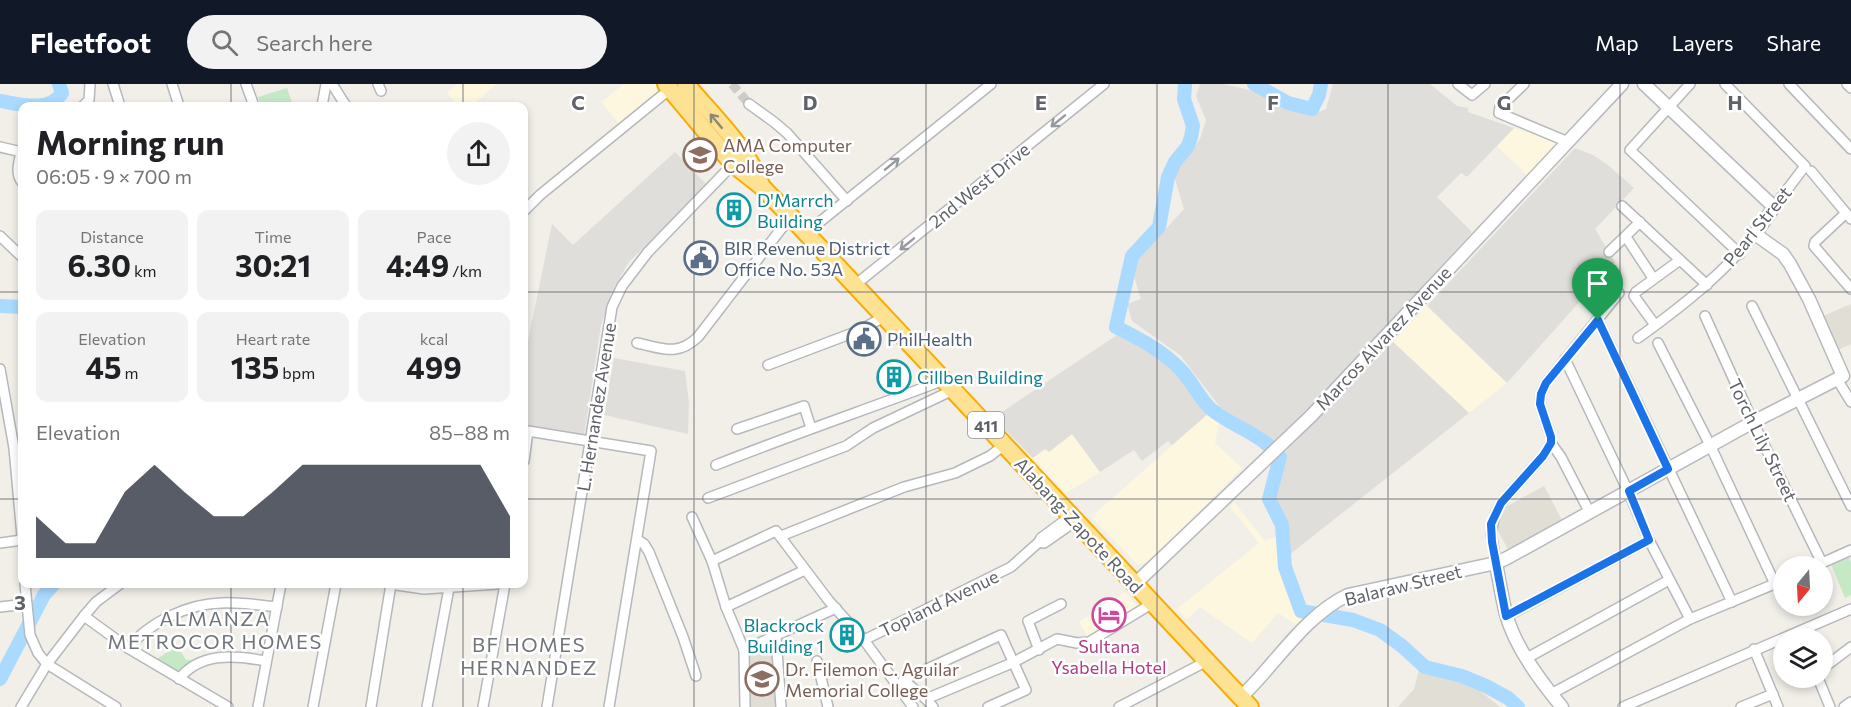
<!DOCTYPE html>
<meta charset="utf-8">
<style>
:root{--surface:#fff;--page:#f2f2f2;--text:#202124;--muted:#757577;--accent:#111827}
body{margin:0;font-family:Commissioner,sans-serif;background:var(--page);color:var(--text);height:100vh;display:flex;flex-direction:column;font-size:22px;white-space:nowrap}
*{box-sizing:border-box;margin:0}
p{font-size:20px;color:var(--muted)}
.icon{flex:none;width:33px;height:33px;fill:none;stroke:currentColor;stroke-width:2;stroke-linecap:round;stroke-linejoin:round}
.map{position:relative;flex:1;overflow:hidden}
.sheet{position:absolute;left:18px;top:18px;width:510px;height:486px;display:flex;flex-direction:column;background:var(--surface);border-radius:12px;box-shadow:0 3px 9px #0003}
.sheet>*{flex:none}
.needle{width:39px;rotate:198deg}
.tools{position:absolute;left:1773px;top:472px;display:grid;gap:12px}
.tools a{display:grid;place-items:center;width:60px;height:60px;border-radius:50%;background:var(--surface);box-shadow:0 3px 9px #0003;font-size:30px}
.pin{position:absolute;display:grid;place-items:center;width:51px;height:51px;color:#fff;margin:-62px -26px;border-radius:50% 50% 50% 0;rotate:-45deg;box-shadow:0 0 6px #0007}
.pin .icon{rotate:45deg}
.round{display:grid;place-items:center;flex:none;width:63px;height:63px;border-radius:32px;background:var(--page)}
.headline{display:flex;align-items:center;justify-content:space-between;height:102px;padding:0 18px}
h1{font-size:33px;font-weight:700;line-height:45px}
.stats{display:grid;grid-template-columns:repeat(3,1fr);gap:9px;height:102px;padding:6px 18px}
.stats div{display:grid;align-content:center;border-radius:12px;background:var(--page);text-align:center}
.stats b{font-size:30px;font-weight:700}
.stats small{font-size:16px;font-weight:400}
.stats p{font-size:16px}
.chart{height:168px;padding:12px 18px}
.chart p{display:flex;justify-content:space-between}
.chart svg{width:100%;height:108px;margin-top:6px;fill:var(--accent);opacity:.7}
header{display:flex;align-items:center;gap:36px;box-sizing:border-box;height:84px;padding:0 30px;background:var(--accent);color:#fff}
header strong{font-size:28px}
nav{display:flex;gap:33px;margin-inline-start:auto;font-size:21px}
.search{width:420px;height:54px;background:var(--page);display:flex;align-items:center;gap:15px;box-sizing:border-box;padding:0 21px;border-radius:33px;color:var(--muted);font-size:22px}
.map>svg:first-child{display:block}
.commercial{fill:#fef7e0}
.industrial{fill:#e0deda}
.education{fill:#e1ded6}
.green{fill:#c5e8c5}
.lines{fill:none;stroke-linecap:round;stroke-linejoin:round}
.river{stroke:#aadaff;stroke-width:14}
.street-tunnel{stroke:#ccccc8;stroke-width:9;stroke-dasharray:9 4.5;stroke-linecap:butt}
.street-casing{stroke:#b5b8bc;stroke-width:12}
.secondary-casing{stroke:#b6babf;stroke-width:15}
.highway-casing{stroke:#f9ab00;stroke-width:20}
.street{stroke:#fff;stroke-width:9}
.secondary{stroke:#fff;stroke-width:12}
.highway{stroke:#fde293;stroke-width:16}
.oneway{stroke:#8e8975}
.oneway2{stroke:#979a9d}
.route-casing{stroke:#fff;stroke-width:12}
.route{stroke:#1a73e8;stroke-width:8}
.grid{fill:none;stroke:#5f6368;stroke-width:1.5;stroke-opacity:0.55}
.labels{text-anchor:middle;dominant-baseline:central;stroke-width:5;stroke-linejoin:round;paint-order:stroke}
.shield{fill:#fff;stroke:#8f9295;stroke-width:1.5}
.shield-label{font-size:16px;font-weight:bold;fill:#5f6368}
.education-label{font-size:18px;fill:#785e54;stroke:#fff;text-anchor:start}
.street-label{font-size:18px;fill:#5f6368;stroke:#fff}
.culture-label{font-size:18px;fill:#0d838f;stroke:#fff;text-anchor:start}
.service-label{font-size:18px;fill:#4e5e75;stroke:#fff;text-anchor:start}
.hotel-label{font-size:18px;fill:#b23c85;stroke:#fff}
.neighbourhood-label{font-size:20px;letter-spacing:1.5px;fill:#70757a;stroke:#fff}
.grid-label{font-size:20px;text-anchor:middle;font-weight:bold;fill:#5f6368;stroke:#fff;stroke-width:5;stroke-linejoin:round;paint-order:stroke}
</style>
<header>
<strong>Fleetfoot</strong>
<div class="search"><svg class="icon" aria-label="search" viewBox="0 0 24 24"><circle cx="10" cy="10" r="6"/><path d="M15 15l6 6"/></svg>Search here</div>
<nav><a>Map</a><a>Layers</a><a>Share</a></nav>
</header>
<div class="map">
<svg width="1851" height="623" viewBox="0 0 1851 623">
<rect width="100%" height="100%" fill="#f1efe8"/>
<!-- commercial -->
<g class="commercial">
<polygon points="457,0 497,0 471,22 457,22 447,8"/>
<polygon points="624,0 655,0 661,8 619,40 601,18"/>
<polygon points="1514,44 1559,59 1528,92 1497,62"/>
<polygon points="1427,222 1507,299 1469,329 1393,258"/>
<polygon points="1209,329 1220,333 1215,359 1242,384 1149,478 1137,480 1091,433"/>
<polygon points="1072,350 1100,388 1065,410 1033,374 1045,365 1049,368"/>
<polygon points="1234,418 1264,456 1283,452 1280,483 1302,526 1311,532 1300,543 1278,529 1252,559 1200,523 1187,535 1177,525 1259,459 1230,423"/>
<polygon points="1125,508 1139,524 1089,555 1079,538"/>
</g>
<!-- industrial -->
<g class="industrial">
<polygon points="1200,0 1224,0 1258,8 1311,31 1326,25 1333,0 1430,0 1457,22 1468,24 1468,28 1514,44 1467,93 1461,89 1437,113 1472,148 1373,257 1275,358 1220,323 1180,271 1132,237 1127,220 1141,215 1131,183 1184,125 1174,92 1200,55 1206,36 1196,12"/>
<polygon points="1575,64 1593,71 1608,81 1634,104 1595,145 1615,178 1507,299 1427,222"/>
<polygon points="675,68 707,101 629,178 612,207 601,241 584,352 524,343 524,276 552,140 573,161"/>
<polygon points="1117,251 1153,269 1178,288 1209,329 1172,361 1168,357 1142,377 1134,366 1100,388 1072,350 1049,368 1045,365 1033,374 993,334"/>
<polygon points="1393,258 1469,329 1289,471 1288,439 1273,411 1283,386 1286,367"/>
<polygon points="614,274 685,287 689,319 688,350 604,331"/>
</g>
<!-- education -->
<g class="education">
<polygon points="1851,220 1851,260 1838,266 1823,232"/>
<polygon points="1544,402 1563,438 1509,467 1494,440 1502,425"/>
<polygon points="772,558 778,623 749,623 747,567"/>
<polygon points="1419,586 1464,594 1500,623 1398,623 1414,605"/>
</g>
<!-- green -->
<g class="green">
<polygon points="287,4 293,22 261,22 258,13"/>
<polygon points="1849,473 1851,479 1851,511 1845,514 1831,480"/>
<polygon points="177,562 186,576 200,575 178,588 157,575"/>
</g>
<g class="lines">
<!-- river -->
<g class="river">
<path d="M 1185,0 L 1184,15 L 1193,42 L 1191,53 L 1188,62 L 1175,78 L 1168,93 L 1159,143 L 1132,172 L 1116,243 C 1140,255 1163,267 1181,286 C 1193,298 1199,315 1212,326 C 1234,343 1263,351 1280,373 L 1269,415 L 1282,441 L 1285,483 L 1301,527 L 1353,536 L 1380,546 L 1402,562 L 1425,583 L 1462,592 L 1486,602 L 1508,614 L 1518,623"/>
<polyline points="1254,0 1288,19 1312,25 1319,11 1321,0"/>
<path d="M 0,17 C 20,20 49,29 62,9 L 59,0"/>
<polyline points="0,222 22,223"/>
<polyline points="0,595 44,511 54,500"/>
</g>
<!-- street-tunnel -->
<polyline class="street-tunnel" points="732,0 749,20"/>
<defs>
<g id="street">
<polyline points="113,0 120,22"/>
<polyline points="172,0 179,22"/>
<polyline points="246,0 254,22"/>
<polyline points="332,0 346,22"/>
<polyline points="378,0 381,7"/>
<polyline points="1458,0 1472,11 1485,0"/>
<polyline points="1524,0 1500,23 1499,29 1568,58"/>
<polyline points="1690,0 1630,66 1740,170"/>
<polyline points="1725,0 1805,82 1774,123"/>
<polyline points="1789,0 1851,65"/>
<polyline points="1847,0 1851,4"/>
<polyline points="749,20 774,38 787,49 847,117"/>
<polyline points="83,22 89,16 90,0"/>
<polyline points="322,22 326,0"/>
<polyline points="0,63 22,68"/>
<path d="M 21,68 C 19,78 15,90 22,98"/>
<polyline points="1811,87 1851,135"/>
<polyline points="1622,122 1707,201"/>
<polyline points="524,127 540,111 670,5"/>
<polyline points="1846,129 1815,158 1814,162 1851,205"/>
<polyline points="806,149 991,0"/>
<polyline points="0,152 22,173"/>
<polyline points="1626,153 1653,194"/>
<polyline points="1609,168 1640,138"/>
<polyline points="855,201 1104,0"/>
<polyline points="1752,222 1851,422"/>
<polyline points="1705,232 1753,338 1822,479"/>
<polyline points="1598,236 1732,518"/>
<polyline points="1655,241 1634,212 1636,208 1680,176"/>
<path d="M 1638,254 C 1681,223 1722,191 1755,150"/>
<path d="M 637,259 C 662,264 677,273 698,253 L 781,145 L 792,134"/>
<polyline points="1658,259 1711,363 1775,500"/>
<polyline points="1565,275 1628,407 1649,456 1690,535"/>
<polyline points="768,281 858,247 884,233"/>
<polyline points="0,285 14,364 22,452"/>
<polyline points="1837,295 1851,318"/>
<polyline points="737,345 804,322 811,344"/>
<polyline points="1551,359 1561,373 1590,429"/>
<polyline points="524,377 528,347 651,367 609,623"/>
<path d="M 716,381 C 791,351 868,325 944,296"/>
<polyline points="708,414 846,362 873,344 953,306"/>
<polyline points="692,433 712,477 726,523 744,566 745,623"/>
<polyline points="781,452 904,403 955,389 990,372 1004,361"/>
<polyline points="638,456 644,460 649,468 683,553 696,592"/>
<polyline points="1039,458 1044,459 1067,443"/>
<polyline points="0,459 22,456"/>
<polyline points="712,477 776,447 829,517 864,556 913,623"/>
<polyline points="1496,479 1491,449 1495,431 1501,419 1543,372 1551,359 1551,353 1540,320 1541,310 1546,299 1619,209"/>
<polyline points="1813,483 1851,466"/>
<polyline points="25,500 30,551 38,569 47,580 116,623"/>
<polyline points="390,500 424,505 498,500"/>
<polyline points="0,523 26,520"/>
<polyline points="726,523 805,486"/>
<polyline points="84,532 128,564 228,623"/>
<polyline points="1507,532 1649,456"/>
<polyline points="776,553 781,623"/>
<polyline points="864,556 1011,483 1039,458 1041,454 1071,432"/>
<path d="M 128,564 C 150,538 187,520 221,519 C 240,518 258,521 277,523"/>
<polyline points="1754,565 1778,623"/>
<polyline points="744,566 836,524"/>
<polyline points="1039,566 1028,537 1061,520"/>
<polyline points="1527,574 1669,496"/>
<polyline points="817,577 828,623"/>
<polyline points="1822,585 1851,563"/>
<polyline points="1818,594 1830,623"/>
<path d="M 179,595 C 200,568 235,571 265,577"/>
<polyline points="1551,610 1690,535 1784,496"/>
<polyline points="926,615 1012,579 1057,555 1077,559 1089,558 1153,519"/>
<polyline points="21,623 47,580 84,532 96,518 120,500"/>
<polyline points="258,623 281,500"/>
<polyline points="313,623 336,500"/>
<polyline points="371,623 391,500"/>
<polyline points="427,623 449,504"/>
<polyline points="483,623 505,500"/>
<polyline points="547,623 612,223 622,202 648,168 736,77"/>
<polyline points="933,623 926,615 903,596 1001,551 1026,606 988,623"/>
<polyline points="1119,623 1207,577"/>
<polyline points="1623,623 1851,525"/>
<polyline points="1741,623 1773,610"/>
<polyline points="1844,623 1851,618"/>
</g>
<g id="secondary">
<path d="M 1496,479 C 1499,496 1502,514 1506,530 C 1515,563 1541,598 1562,623"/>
<polyline points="1135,500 1311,332 1622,0"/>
<path d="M 1241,613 C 1276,580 1304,532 1348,511 L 1496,479 L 1507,474 L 1753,338 L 1843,292 L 1809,215 L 1790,180 L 1783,170 L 1755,150 L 1774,123 L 1644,0"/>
</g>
<g id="highway">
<polyline points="666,0 733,80 761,102 792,134 1250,623"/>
<path d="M 686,0 C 710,29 749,66 761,101"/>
</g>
</defs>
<!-- street casing -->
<use href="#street" class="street-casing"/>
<!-- secondary casing -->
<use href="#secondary" class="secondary-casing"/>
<!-- highway casing -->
<use href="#highway" class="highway-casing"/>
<!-- street -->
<use href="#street" class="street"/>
<!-- secondary -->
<use href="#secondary" class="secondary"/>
<!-- highway -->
<use href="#highway" class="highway"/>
</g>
<!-- one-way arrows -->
<defs><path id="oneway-shaft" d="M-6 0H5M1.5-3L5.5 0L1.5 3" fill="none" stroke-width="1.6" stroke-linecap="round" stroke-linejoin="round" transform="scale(1.5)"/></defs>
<use class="oneway" href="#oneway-shaft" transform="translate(716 37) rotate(-130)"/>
<g class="oneway2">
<use href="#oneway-shaft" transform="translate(1058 37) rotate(141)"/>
<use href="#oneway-shaft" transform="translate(892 80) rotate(-39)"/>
<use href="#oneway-shaft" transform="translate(907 160) rotate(141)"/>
</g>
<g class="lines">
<defs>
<polygon id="route" points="1598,236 1668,385 1629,407 1649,456 1506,532 1492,458 1491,440 1501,419 1543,372 1551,359 1551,353 1540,320 1541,310 1546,299"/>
</defs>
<!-- route casing -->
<use href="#route" class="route-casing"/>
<!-- route -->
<use href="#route" class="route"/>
</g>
<!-- grid -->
<path class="grid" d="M 231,0 L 231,22M 463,0 L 463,22M 694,0 L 694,623M 926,0 L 926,623M 1157,0 L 1157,623M 1388,0 L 1388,623M 1620,0 L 1620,623M 0,208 L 22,208M 524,208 L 1851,208M 0,415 L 22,415M 524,415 L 1851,415M 231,500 L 231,623M 463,500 L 463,623"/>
<!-- icons -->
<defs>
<symbol id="university-ring" viewBox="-11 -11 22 22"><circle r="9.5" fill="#fff" stroke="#8d6e63" stroke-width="1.5"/><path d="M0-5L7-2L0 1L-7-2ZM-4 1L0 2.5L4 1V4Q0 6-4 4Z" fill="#8d6e63"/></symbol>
<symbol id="building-ring" viewBox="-11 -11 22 22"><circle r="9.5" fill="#fff" stroke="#0f9aa8" stroke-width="1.5"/><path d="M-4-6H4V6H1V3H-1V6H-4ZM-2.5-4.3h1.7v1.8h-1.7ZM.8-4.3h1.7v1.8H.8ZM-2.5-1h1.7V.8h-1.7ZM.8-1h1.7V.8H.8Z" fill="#0f9aa8"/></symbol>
<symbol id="civic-ring" viewBox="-11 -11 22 22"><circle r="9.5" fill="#fff" stroke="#5c6f8a" stroke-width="1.5"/><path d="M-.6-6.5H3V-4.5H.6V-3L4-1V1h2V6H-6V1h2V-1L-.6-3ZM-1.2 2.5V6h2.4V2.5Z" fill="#5c6f8a"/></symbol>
<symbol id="hotel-ring" viewBox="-11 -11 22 22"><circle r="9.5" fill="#fff" stroke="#d1479c" stroke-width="1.5"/><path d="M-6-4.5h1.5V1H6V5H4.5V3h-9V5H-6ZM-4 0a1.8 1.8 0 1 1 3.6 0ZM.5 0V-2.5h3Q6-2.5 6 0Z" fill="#d1479c"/></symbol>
</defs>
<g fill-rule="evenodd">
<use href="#university-ring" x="681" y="52" width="38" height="38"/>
<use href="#building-ring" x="715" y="107" width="38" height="38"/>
<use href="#civic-ring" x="682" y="155" width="38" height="38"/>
<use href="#civic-ring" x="845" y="236" width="38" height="38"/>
<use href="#building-ring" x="875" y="274" width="38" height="38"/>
<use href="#hotel-ring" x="1090" y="512" width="38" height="38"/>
<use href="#building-ring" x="828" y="532" width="38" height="38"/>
<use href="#university-ring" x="743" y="576" width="38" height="38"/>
</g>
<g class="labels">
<!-- shield labels -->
<rect class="shield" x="968" y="328" width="36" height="26" rx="4.5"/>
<g class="shield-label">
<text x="986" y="341">411</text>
</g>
<!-- education labels -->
<g class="education-label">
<text x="723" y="61">AMA Computer<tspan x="723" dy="21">College</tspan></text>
<text x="785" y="585">Dr. Filemon C. Aguilar<tspan x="785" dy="21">Memorial College</tspan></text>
</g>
<!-- street labels -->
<g class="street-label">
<text transform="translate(979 101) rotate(-39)">2nd West Drive</text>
<text transform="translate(1757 142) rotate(-51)">Pearl Street</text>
<text transform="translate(1383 254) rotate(-47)">Marcos Alvarez Avenue</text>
<text transform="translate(596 323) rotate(-81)">L. Hernandez Avenue</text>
<text transform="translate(1763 356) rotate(64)">Torch Lily Street</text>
<text transform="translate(1079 441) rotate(47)">Alabang-Zapote Road</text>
<text transform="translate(1403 501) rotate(-14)">Balaraw Street</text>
<text transform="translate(939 519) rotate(-26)">Topland Avenue</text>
</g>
<!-- culture labels -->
<g class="culture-label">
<text x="757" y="116">D'Marrch<tspan x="757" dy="21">Building</tspan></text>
<text x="917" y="293">Cillben Building</text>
<text x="824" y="541" text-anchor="end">Blackrock<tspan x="824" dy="21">Building 1</tspan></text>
</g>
<!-- service labels -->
<g class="service-label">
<text x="724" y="164">BIR Revenue District<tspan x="724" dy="21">Office No. 53A</tspan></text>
<text x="887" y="255">PhilHealth</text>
</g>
<!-- hotel labels -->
<g class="hotel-label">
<text x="1109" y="562">Sultana<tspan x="1109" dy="21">Ysabella Hotel</tspan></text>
</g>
<!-- neighbourhood labels -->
<g class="neighbourhood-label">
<text x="215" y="534">ALMANZA<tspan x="215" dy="23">METROCOR HOMES</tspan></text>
<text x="529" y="560">BF HOMES<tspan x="529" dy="23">HERNANDEZ</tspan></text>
</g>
</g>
<g class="grid-label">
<text x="578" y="26">C</text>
<text x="810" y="26">D</text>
<text x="1041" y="26">E</text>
<text x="1273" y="26">F</text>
<text x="1504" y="26">G</text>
<text x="1735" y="26">H</text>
<text x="20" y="526">3</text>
</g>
</svg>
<div class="tools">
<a><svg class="needle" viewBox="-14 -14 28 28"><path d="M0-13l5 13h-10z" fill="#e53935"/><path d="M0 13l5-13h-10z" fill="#757577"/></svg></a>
<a><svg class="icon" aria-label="layers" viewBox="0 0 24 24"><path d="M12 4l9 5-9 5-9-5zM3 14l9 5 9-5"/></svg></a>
</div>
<div class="pin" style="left:1598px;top:236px;background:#1e9e55"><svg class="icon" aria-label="arrive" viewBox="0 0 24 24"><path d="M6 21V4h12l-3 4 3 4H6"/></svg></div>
<section class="sheet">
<div class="headline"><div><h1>Morning run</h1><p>06:05 · 9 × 700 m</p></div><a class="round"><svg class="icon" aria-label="share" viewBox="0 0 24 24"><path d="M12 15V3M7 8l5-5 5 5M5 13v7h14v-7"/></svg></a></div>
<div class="stats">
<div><p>Distance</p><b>6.30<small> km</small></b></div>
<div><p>Time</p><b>30:21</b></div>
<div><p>Pace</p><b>4:49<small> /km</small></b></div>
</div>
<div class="stats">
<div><p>Elevation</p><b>45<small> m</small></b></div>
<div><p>Heart rate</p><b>135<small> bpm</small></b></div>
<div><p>kcal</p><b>499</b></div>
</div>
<div class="chart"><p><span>Elevation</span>85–88 m</p>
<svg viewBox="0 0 160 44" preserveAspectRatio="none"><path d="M0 44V27L10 38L20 38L30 17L40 6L50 17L60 27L70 27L80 17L90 6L100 6L110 6L120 6L130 6L140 6L150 6L160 27V44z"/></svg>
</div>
</section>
</div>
